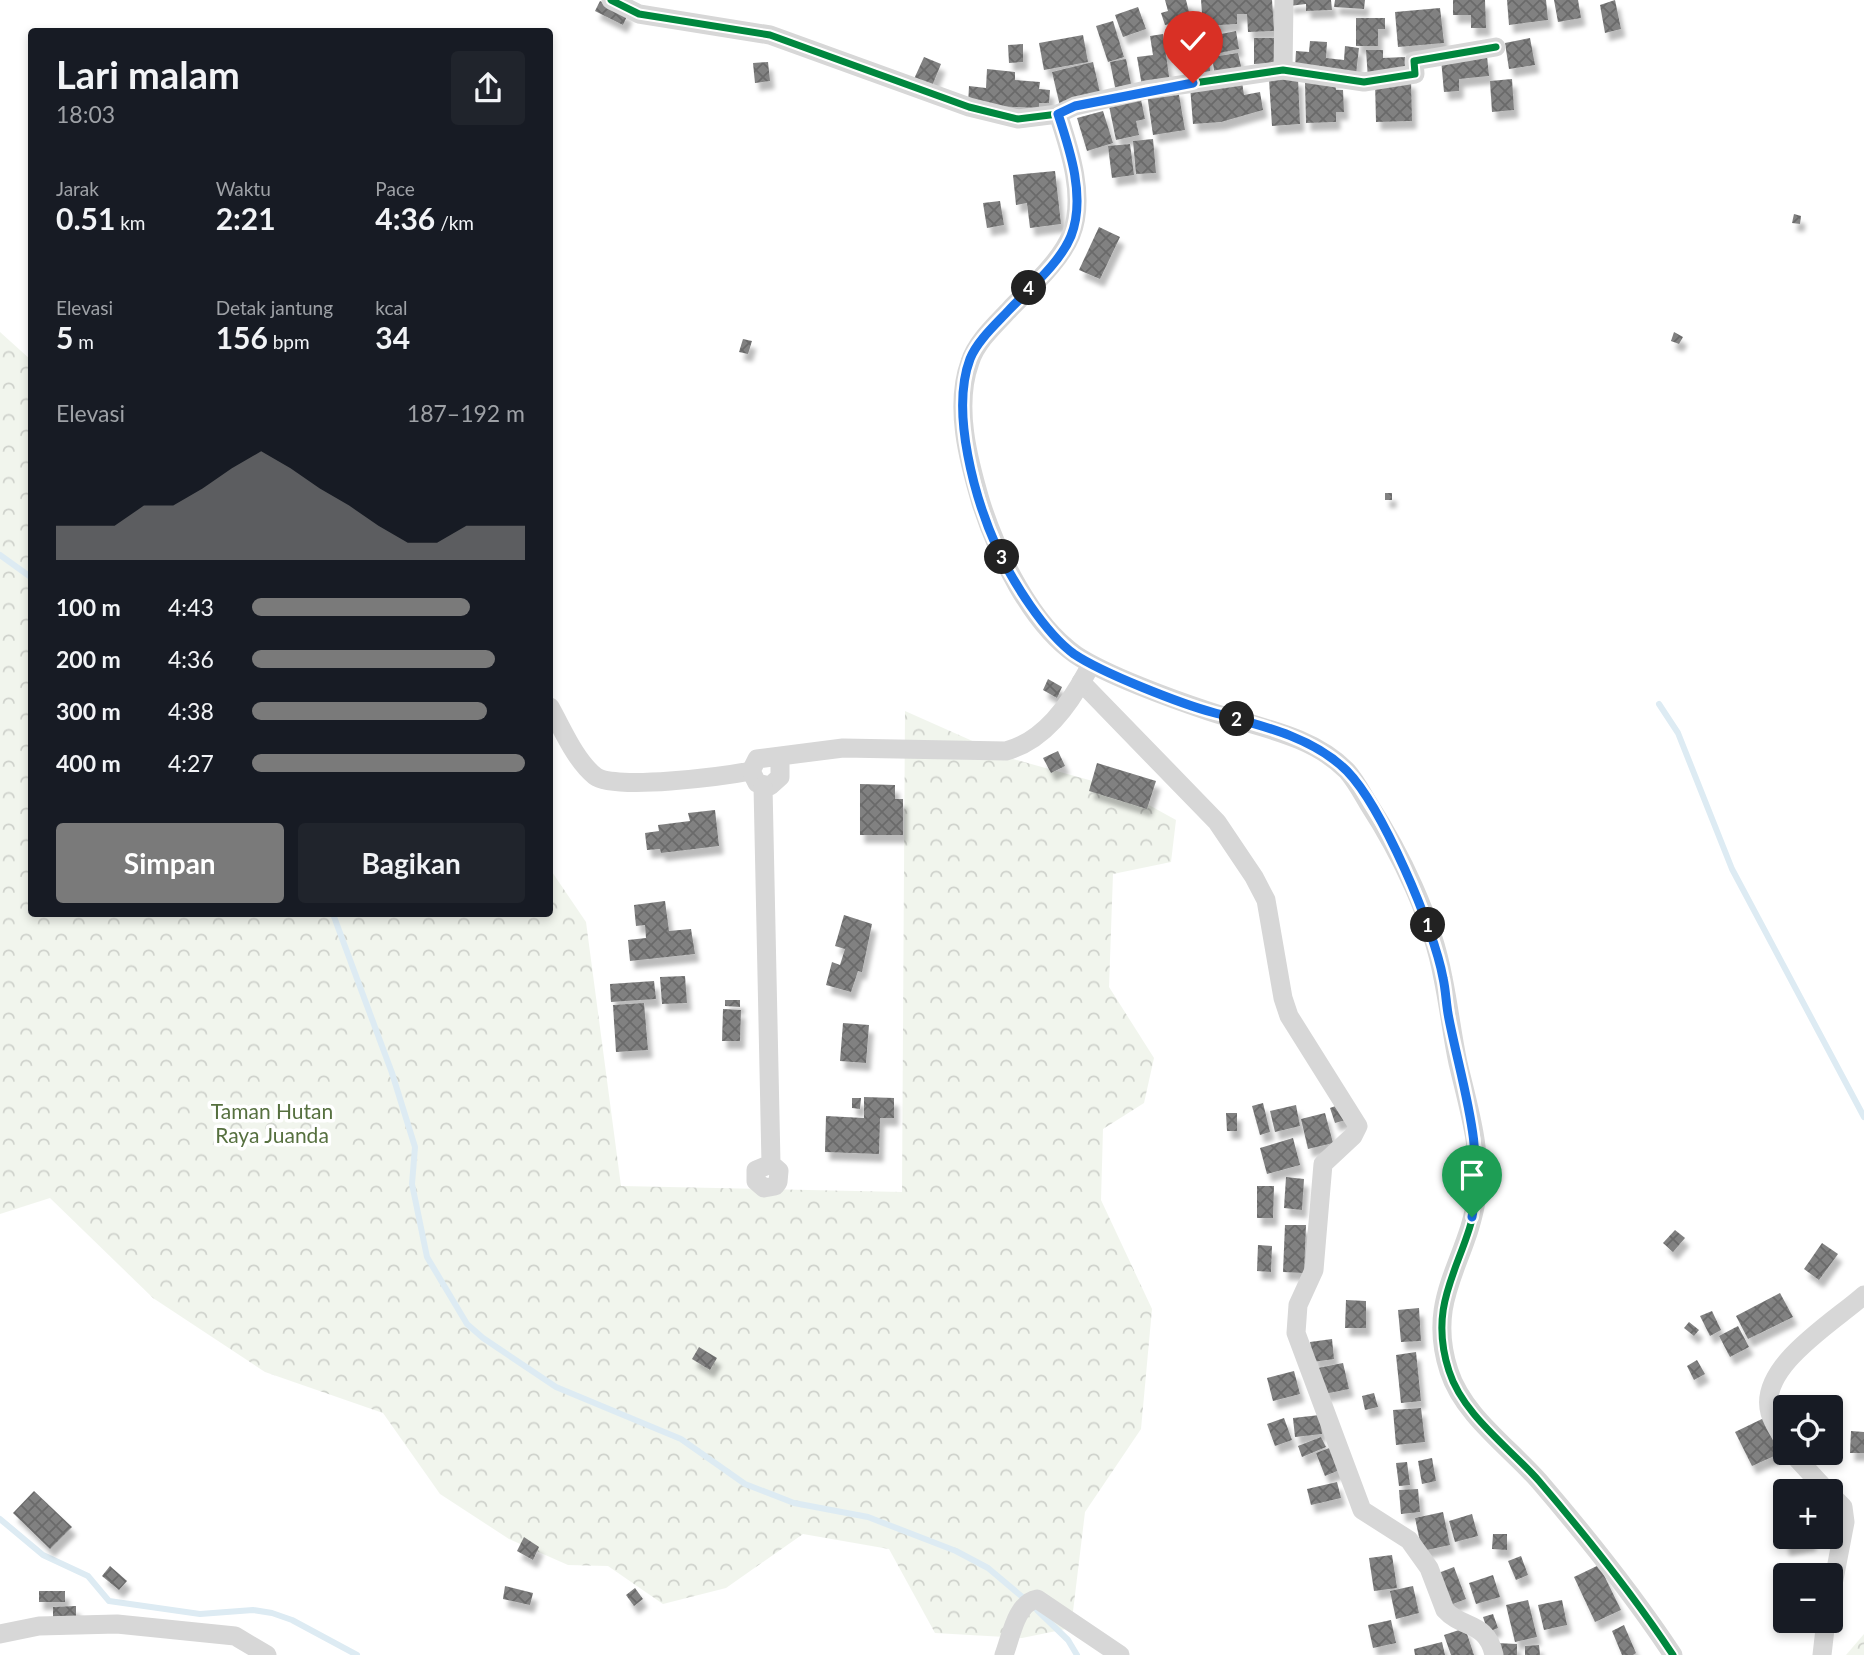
<!DOCTYPE html>
<html lang="id">
<meta charset="utf-8">
<style>
:root{--surface:#171b24;--page:#20242c;--text:#f1f3f6;--muted:#9ea1a6;--accent:#7a7a7a}
body{margin:0;font-family:Lato,sans-serif;background:var(--page);color:var(--text);height:100vh;display:flex;flex-direction:column;font-size:26px;white-space:nowrap}
*{box-sizing:border-box;margin:0}
p{font-size:23px;color:var(--muted)}
.icon{flex:none;width:38px;height:38px;fill:none;stroke:currentColor;stroke-width:2;stroke-linecap:round;stroke-linejoin:round}
.map{position:relative;flex:1;overflow:hidden}
.drawer{position:absolute;left:28px;top:28px;width:525px;height:889px;display:flex;flex-direction:column;background:var(--surface);border-radius:7px;box-shadow:0 4px 10px #0003}
.drawer>*{flex:none}
.tools{position:absolute;left:1773px;top:1395px;display:grid;gap:14px}
.tools a{display:grid;place-items:center;width:70px;height:70px;border-radius:7px;background:var(--surface);box-shadow:0 4px 10px #0003;font-size:35px}
.pin{position:absolute;display:grid;place-items:center;width:60px;height:60px;color:#fff;margin:-72px -30px;border-radius:50% 50% 50% 0;rotate:-45deg;box-shadow:0 0 7px #0007}
.pin .icon{rotate:45deg}
.km{position:absolute;width:35px;height:35px;margin:-18px;border-radius:50%;background:#222;color:#fff;font-size:19px;line-height:35px;text-align:center}
.round{display:grid;place-items:center;flex:none;width:74px;height:74px;border-radius:7px;background:var(--page)}
.summary{display:flex;align-items:center;justify-content:space-between;height:119px;padding:0 28px}
h1{font-size:38px;font-weight:700;line-height:52px}
.metrics{display:grid;grid-template-columns:repeat(3,1fr);gap:10px;height:119px;padding:7px 28px}
.metrics div{display:grid;align-content:center}
.metrics b{font-size:30px;font-weight:700}
.metrics small{font-size:19px;font-weight:400}
.metrics p{font-size:19px}
.chart{height:196px;padding:14px 28px}
.chart p{display:flex;justify-content:space-between}
.chart svg{width:100%;height:126px;margin-top:7px;fill:var(--accent);opacity:.7}
.action{display:flex;gap:14px;margin-top:auto;padding:14px 28px}
.action a{flex:1;height:80px;border-radius:7px;background:var(--accent);color:#fff;font-size:28px;font-weight:700;line-height:80px;text-align:center}
.action a+a{background:var(--page);color:var(--text)}
ul{padding:0 28px;list-style:none;font-size:23px}
li{display:grid;grid-template-columns:112px 84px 1fr;align-items:center;height:52px}
li i{height:18px;border-radius:9px;background:var(--accent)}
.map>svg:first-child{display:block}
.forest{fill:url(#forest-crowns)}
.lines{fill:none;stroke-linecap:round;stroke-linejoin:round}
.stream{stroke:#ddebf3;stroke-width:6}
.building{fill:url(#building-cross-hatch);filter:url(#shadow)}
.street{stroke:#d7d7d7;stroke-width:19}
.cycleway-casing{stroke:#fff;stroke-width:11}
.cycleway{stroke:#00873e;stroke-width:7}
.route-casing{stroke:#fff;stroke-width:14}
.route{stroke:#1a73e8;stroke-width:9}
.labels{text-anchor:middle;dominant-baseline:central;stroke-width:7;stroke-linejoin:round;paint-order:stroke}
.park-label{font-size:21px;fill:#56703f;stroke:#fff}
</style>
<div class="map">
<svg width="1864" height="1655" viewBox="0 0 1864 1655">
<defs>
<pattern id="forest-crowns" width="20" height="18" patternUnits="userSpaceOnUse" patternTransform="scale(1.75)"><rect width="20" height="18" fill="#f1f5ed"/><path d="M2 6a3 3 0 1 1 6 0M12 15a3 3 0 1 1 6 0" fill="none" stroke="#cfd2cc"/></pattern>
<pattern id="building-cross-hatch" width="8" height="8" patternUnits="userSpaceOnUse" patternTransform="scale(1.75)"><rect width="8" height="8" fill="#818181"/><path d="M0 0l8 8M0 8l8-8" fill="none" stroke="#6a6a6a"/></pattern>
<filter id="shadow"><feDropShadow dx="4.5" dy="8" stdDeviation="2" flood-color="#0004"/></filter>
</defs>
<rect width="100%" height="100%" fill="#fff"/>
<!-- forest -->
<g class="forest">
<polygon points="0,332 31,360 32,914 550,914 550,869 586,922 621,1186 902,1192 905,711 1013,759 1118,788 1176,820 1171,862 1113,874 1109,987 1154,1058 1144,1103 1103,1129 1101,1200 1152,1309 1141,1429 1085,1512 1071,1628 1022,1638 935,1633 889,1549 803,1534 726,1588 663,1604 608,1566 568,1565 509,1539 440,1494 383,1413 265,1372 153,1298 50,1198 0,1214"/>
<polygon points="1864,1634 1864,1655 1846,1655"/>
</g>
<g class="lines">
<!-- stream -->
<g class="stream">
<polyline points="0,555 32,578"/>
<polyline points="1659,704 1678,733 1732,869 1864,1117"/>
<polyline points="333,914 392,1073 415,1147 412,1184 427,1257 467,1324 483,1338 556,1387 681,1439 745,1484 794,1503 868,1517 956,1551 988,1568 1026,1600"/>
<polyline points="0,1519 43,1555 88,1576 109,1601 200,1614 253,1610 272,1613 292,1620 357,1655"/>
<polyline points="1037,1610 1068,1640 1077,1655"/>
</g>
</g>
<!-- building -->
<g class="building">
<polygon points="1165,0 1186,0 1192,24 1173,29 1171,24 1165,25 1161,13 1168,11"/>
<polygon points="1201,0 1272,0 1274,31 1248,32 1247,14 1237,14 1237,24 1203,26"/>
<polygon points="1289,0 1331,0 1332,10 1306,11 1306,4 1289,6"/>
<polygon points="1335,0 1365,0 1364,9 1334,7"/>
<polygon points="1453,0 1485,0 1486,28 1471,28 1471,15 1453,15"/>
<polygon points="1507,0 1546,0 1548,20 1509,25"/>
<polygon points="1554,0 1578,0 1581,18 1558,22"/>
<polygon points="1615,0 1621,29 1605,33 1600,5"/>
<polygon points="600,1 628,14 623,25 595,11"/>
<polygon points="1138,7 1146,29 1123,37 1115,15"/>
<polygon points="1440,8 1444,43 1398,47 1395,12"/>
<polygon points="1356,18 1385,18 1385,29 1378,29 1378,46 1356,46"/>
<polygon points="1113,21 1124,57 1108,62 1096,26"/>
<polygon points="1196,27 1202,58 1208,57 1211,76 1185,80 1176,30"/>
<polygon points="1236,31 1239,49 1210,55 1206,37"/>
<polygon points="1163,34 1170,83 1142,86 1137,57 1153,55 1150,36"/>
<polygon points="1083,35 1088,62 1044,70 1039,43"/>
<polygon points="1254,38 1274,38 1274,63 1254,64"/>
<polygon points="1530,38 1535,65 1509,69 1505,43"/>
<polygon points="1310,41 1327,42 1326,58 1344,60 1345,46 1359,48 1356,74 1295,68 1296,51 1309,52"/>
<polygon points="1023,44 1023,62 1009,63 1008,45"/>
<polygon points="1366,50 1383,50 1383,58 1405,57 1405,70 1368,79"/>
<polygon points="1238,53 1242,71 1215,76 1212,57"/>
<polygon points="1487,56 1489,76 1459,79 1459,91 1444,92 1441,59"/>
<polygon points="924,57 941,64 932,86 914,79"/>
<polygon points="1126,59 1132,89 1116,92 1110,62"/>
<polygon points="768,62 770,81 755,83 753,63"/>
<polygon points="1093,62 1101,97 1060,106 1052,72"/>
<polygon points="987,69 1015,72 1015,80 1040,82 1039,89 1050,90 1049,103 1039,103 1039,108 968,105 969,86 986,88"/>
<polygon points="1298,78 1300,124 1272,126 1269,79"/>
<polygon points="1512,79 1514,110 1492,112 1490,81"/>
<polygon points="1411,80 1412,121 1376,122 1375,81"/>
<polygon points="1335,81 1336,90 1343,90 1344,112 1336,112 1336,122 1306,123 1305,83"/>
<polygon points="1242,82 1244,95 1260,92 1263,110 1221,122 1193,124 1190,86"/>
<polygon points="1178,89 1185,130 1153,135 1147,94"/>
<polygon points="1140,95 1145,119 1136,121 1139,135 1116,140 1108,101"/>
<polygon points="1103,111 1113,143 1087,151 1077,118"/>
<polygon points="1153,139 1156,173 1136,174 1133,141"/>
<polygon points="1130,144 1134,175 1112,178 1108,146"/>
<polygon points="1055,171 1061,224 1030,228 1027,203 1016,205 1013,175"/>
<polygon points="1000,201 1004,225 987,228 983,203"/>
<polygon points="1794,214 1801,216 1800,224 1792,223"/>
<polygon points="1099,227 1120,237 1100,279 1079,270"/>
<polygon points="1674,332 1683,337 1679,344 1671,341"/>
<polygon points="743,339 752,341 748,354 739,352"/>
<rect x="1385" y="493" width="7" height="7"/>
<polygon points="1048,679 1062,687 1057,698 1043,690"/>
<polygon points="1058,751 1065,766 1051,773 1043,758"/>
<polygon points="1097,763 1156,781 1147,809 1089,791"/>
<polygon points="860,784 895,785 895,799 903,799 903,835 860,835"/>
<polygon points="715,810 719,846 661,853 660,849 647,850 645,833 659,831 658,825 690,821 688,813"/>
<polygon points="665,901 669,931 691,929 695,954 630,961 628,940 646,938 645,925 636,926 634,905"/>
<polygon points="844,915 872,924 862,972 858,971 851,992 826,985 832,962 840,965 845,949 835,946"/>
<polygon points="685,976 687,1003 662,1004 660,977"/>
<polygon points="654,981 656,999 611,1002 610,984"/>
<polygon points="725,1000 740,1000 740,1007 725,1006"/>
<polygon points="644,1003 648,1050 616,1052 613,1005"/>
<polygon points="723,1009 741,1010 740,1041 722,1041"/>
<polygon points="843,1023 869,1025 866,1063 840,1061"/>
<polygon points="864,1097 894,1098 894,1118 880,1118 879,1154 825,1152 826,1116 864,1118"/>
<polygon points="852,1098 861,1098 860,1109 852,1108"/>
<polygon points="1263,1103 1270,1132 1260,1135 1252,1106"/>
<polygon points="1344,1103 1349,1119 1335,1123 1330,1108"/>
<polygon points="1296,1105 1300,1126 1275,1132 1270,1111"/>
<polygon points="1226,1113 1237,1113 1237,1131 1227,1131"/>
<polygon points="1325,1113 1333,1143 1308,1149 1301,1119"/>
<polygon points="1293,1138 1300,1165 1267,1174 1260,1148"/>
<polygon points="1286,1177 1304,1179 1302,1210 1284,1208"/>
<polygon points="1257,1186 1274,1186 1273,1218 1257,1218"/>
<polygon points="1285,1225 1306,1225 1304,1273 1283,1272"/>
<polygon points="1675,1230 1685,1238 1673,1252 1663,1243"/>
<polygon points="1822,1243 1838,1254 1819,1280 1804,1269"/>
<polygon points="1258,1245 1272,1246 1271,1272 1257,1271"/>
<polygon points="1780,1293 1793,1317 1748,1339 1736,1316"/>
<polygon points="1346,1300 1366,1301 1366,1328 1345,1328"/>
<polygon points="1419,1308 1421,1341 1401,1342 1398,1310"/>
<polygon points="1712,1311 1721,1330 1710,1336 1700,1316"/>
<polygon points="1689,1322 1699,1330 1694,1336 1684,1328"/>
<polygon points="1738,1326 1749,1347 1730,1357 1719,1336"/>
<polygon points="1332,1339 1334,1359 1313,1362 1310,1342"/>
<polygon points="699,1347 717,1358 710,1370 692,1359"/>
<polygon points="1416,1352 1421,1401 1401,1403 1396,1355"/>
<polygon points="1697,1360 1705,1374 1694,1380 1687,1366"/>
<polygon points="1343,1363 1349,1389 1324,1394 1318,1368"/>
<polygon points="1294,1371 1300,1394 1273,1401 1267,1378"/>
<polygon points="1374,1393 1378,1407 1365,1410 1362,1396"/>
<polygon points="1421,1408 1425,1442 1396,1445 1393,1410"/>
<polygon points="1320,1415 1322,1434 1295,1437 1293,1418"/>
<polygon points="1284,1418 1292,1440 1275,1446 1267,1424"/>
<polygon points="1764,1418 1781,1453 1752,1466 1735,1432"/>
<polygon points="1851,1431 1864,1432 1864,1453 1850,1453"/>
<polygon points="1321,1437 1326,1447 1302,1457 1298,1446"/>
<polygon points="1332,1447 1342,1469 1325,1476 1316,1453"/>
<polygon points="1432,1458 1436,1481 1422,1484 1418,1461"/>
<polygon points="1407,1462 1410,1485 1399,1486 1396,1463"/>
<polygon points="1337,1482 1341,1498 1311,1505 1307,1489"/>
<polygon points="1418,1489 1420,1512 1401,1514 1399,1490"/>
<polygon points="34,1491 72,1527 50,1549 13,1513"/>
<polygon points="1443,1512 1450,1545 1422,1551 1415,1518"/>
<polygon points="1472,1514 1478,1536 1455,1542 1449,1521"/>
<polygon points="1785,1529 1785,1536 1811,1536 1812,1543 1785,1548 1781,1530"/>
<polygon points="1493,1534 1507,1534 1507,1550 1492,1549"/>
<polygon points="524,1537 539,1547 533,1560 517,1551"/>
<polygon points="1392,1555 1397,1588 1374,1591 1369,1558"/>
<polygon points="1521,1556 1528,1575 1516,1580 1508,1561"/>
<polygon points="1599,1565 1621,1610 1595,1622 1574,1577"/>
<polygon points="110,1566 127,1581 119,1590 102,1576"/>
<polygon points="1454,1567 1466,1599 1445,1607 1433,1575"/>
<polygon points="1813,1567 1816,1575 1786,1575 1786,1574"/>
<polygon points="1493,1575 1500,1597 1476,1604 1469,1583"/>
<polygon points="505,1586 533,1593 530,1605 503,1599"/>
<polygon points="1413,1586 1419,1613 1396,1619 1390,1591"/>
<polygon points="635,1588 643,1599 634,1606 626,1595"/>
<rect x="39" y="1591" width="26" height="11"/>
<polygon points="1528,1600 1537,1637 1515,1642 1506,1605"/>
<polygon points="1562,1600 1567,1625 1544,1630 1538,1605"/>
<polygon points="76,1606 76,1619 53,1621 53,1607"/>
<polygon points="1493,1614 1498,1628 1488,1632 1483,1617"/>
<polygon points="1391,1620 1396,1643 1373,1648 1368,1625"/>
<polygon points="1624,1625 1636,1653 1633,1655 1622,1655 1612,1631"/>
<polygon points="1465,1628 1474,1655 1451,1655 1444,1635"/>
<polygon points="1442,1642 1445,1655 1415,1655 1414,1649"/>
<polygon points="1496,1643 1517,1644 1517,1655 1496,1655"/>
<polygon points="1539,1645 1540,1655 1525,1655 1525,1646"/>
</g>
<g class="lines">
<!-- street -->
<g class="street">
<polyline points="611,0 639,14 770,35 969,107 1018,119 1058,114 1075,106 1146,90 1283,70 1364,82 1415,74 1414,61 1496,47"/>
<polyline points="1283,70 1284,0"/>
<path d="M 1058,114 C 1070,150 1086,198 1071,235 C 1060,262 1030,288 1010,309 C 996,324 976,342 970,362 C 954,406 968,459 981,503 C 997,553 1031,624 1076,655 C 1106,675 1172,699 1208,711 C 1255,727 1311,734 1347,771 C 1355,780 1362,793 1368,803 C 1401,854 1432,918 1443,978 C 1449,1007 1452,1035 1458,1063 C 1468,1106 1482,1150 1477,1195 C 1468,1262 1425,1297 1449,1371 C 1463,1415 1509,1447 1539,1481 C 1587,1537 1632,1593 1673,1655"/>
<path d="M 1081,682 L 1217,822 L 1254,877 L 1266,900 L 1283,998 L 1289,1016 L 1358,1126 L 1353,1136 L 1323,1164 L 1314,1270 L 1298,1305 L 1296,1333 L 1362,1510 L 1409,1540 L 1429,1568 L 1445,1610 C 1462,1629 1487,1621 1494,1655"/>
<path d="M 550,707 C 562,728 575,760 595,776 C 614,791 725,776 751,771"/>
<path d="M 776,758 L 780,764 L 780,777 L 770,786 L 757,783 L 751,771 L 757,759 L 843,748 L 1006,751 C 1044,741 1069,705 1087,672"/>
<polyline points="763,786 771,1164 779,1171 778,1182 775,1186 764,1188 756,1181 756,1170 771,1164"/>
<path d="M 1785,1442 C 1780,1433 1773,1423 1770,1413 C 1757,1367 1834,1322 1864,1295"/>
<polyline points="1791,1452 1827,1491"/>
<polyline points="1830,1494 1843,1507 1845,1522 1830,1600"/>
<polyline points="0,1634 39,1626 117,1624 235,1636 267,1655"/>
<path d="M 1004,1655 C 1011,1637 1016,1603 1037,1599 L 1120,1655"/>
<polyline points="1822,1655 1826,1620"/>
</g>
<defs>
<g id="cycleway">
<polyline points="611,0 639,14 770,35 969,107 1018,119 1058,114 1075,106 1146,90 1283,70 1364,82 1415,74 1414,61 1496,47"/>
<path d="M 1058,114 C 1070,150 1086,198 1071,235 C 1060,262 1030,288 1010,309 C 996,324 976,342 970,362 C 954,406 968,459 981,503 C 997,553 1031,624 1076,655 C 1106,675 1172,699 1208,711 C 1255,727 1311,734 1347,771 C 1355,780 1362,793 1368,803 C 1401,854 1432,918 1443,978 C 1449,1007 1452,1035 1458,1063 C 1468,1106 1482,1150 1477,1195 C 1468,1262 1425,1297 1449,1371 C 1463,1415 1509,1447 1539,1481 C 1587,1537 1632,1593 1673,1655"/>
</g>
</defs>
<!-- cycleway casing -->
<use href="#cycleway" class="cycleway-casing"/>
<!-- cycleway -->
<use href="#cycleway" class="cycleway"/>
</g>
<g class="lines">
<defs>
<path id="route" d="M 1193,83 L 1075,106 L 1058,114 C 1070,150 1086,198 1071,236 C 1060,263 1029,289 1009,310 C 996,324 977,341 970,359 C 950,412 975,499 997,548 C 1012,581 1045,633 1074,654 C 1102,673 1181,704 1215,713 C 1260,725 1313,737 1347,771 C 1382,807 1434,928 1443,978 C 1446,991 1446,1005 1449,1019 C 1462,1085 1485,1149 1472,1217"/>
</defs>
<!-- route casing -->
<use href="#route" class="route-casing"/>
<!-- route -->
<use href="#route" class="route"/>
</g>
<g class="labels">
<!-- park labels -->
<g class="park-label">
<text x="272" y="1110">Taman Hutan<tspan x="272" dy="24">Raya Juanda</tspan></text>
</g>
</g>
</svg>
<div class="tools">
<a><svg class="icon" aria-label="locate" viewBox="0 0 24 24"><circle cx="12" cy="12" r="6"/><path d="M12 2v4M12 18v4M2 12h4M18 12h4"/></svg></a>
<a>+</a>
<a>−</a>
</div>
<div class="pin" style="left:1472px;top:1217px;background:#1e9e55"><svg class="icon" aria-label="arrive" viewBox="0 0 24 24"><path d="M6 21V4h12l-3 4 3 4H6"/></svg></div>
<div class="pin" style="left:1193px;top:83px;background:#d93025"><svg class="icon" aria-label="check" viewBox="0 0 24 24"><path d="M5 12l5 5 9-10"/></svg></div>
<b class="km" style="left:1428px;top:925px">1</b>
<b class="km" style="left:1237px;top:719px">2</b>
<b class="km" style="left:1002px;top:557px">3</b>
<b class="km" style="left:1029px;top:288px">4</b>
<section class="drawer">
<div class="summary"><div><h1>Lari malam</h1><p>18:03</p></div><a class="round"><svg class="icon" aria-label="share" viewBox="0 0 24 24"><path d="M12 15V3M7 8l5-5 5 5M5 13v7h14v-7"/></svg></a></div>
<div class="metrics">
<div><p>Jarak</p><b>0.51<small> km</small></b></div>
<div><p>Waktu</p><b>2:21</b></div>
<div><p>Pace</p><b>4:36<small> /km</small></b></div>
</div>
<div class="metrics">
<div><p>Elevasi</p><b>5<small> m</small></b></div>
<div><p>Detak jantung</p><b>156<small> bpm</small></b></div>
<div><p>kcal</p><b>34</b></div>
</div>
<div class="chart"><p><span>Elevasi</span>187–192 m</p>
<svg viewBox="0 0 160 44" preserveAspectRatio="none"><path d="M0 44V32L10 32L20 32L30 25L40 25L50 19L60 12L70 6L80 12L90 19L100 25L110 32L120 38L130 38L140 32L150 32L160 32V44z"/></svg>
</div>
<ul>
<li><b>100 m</b>4:43<i style="width:80%"></i></li>
<li><b>200 m</b>4:36<i style="width:89%"></i></li>
<li><b>300 m</b>4:38<i style="width:86%"></i></li>
<li><b>400 m</b>4:27<i style="width:100%"></i></li>
</ul>
<div class="action"><a>Simpan</a><a>Bagikan</a></div>
</section>
</div>
